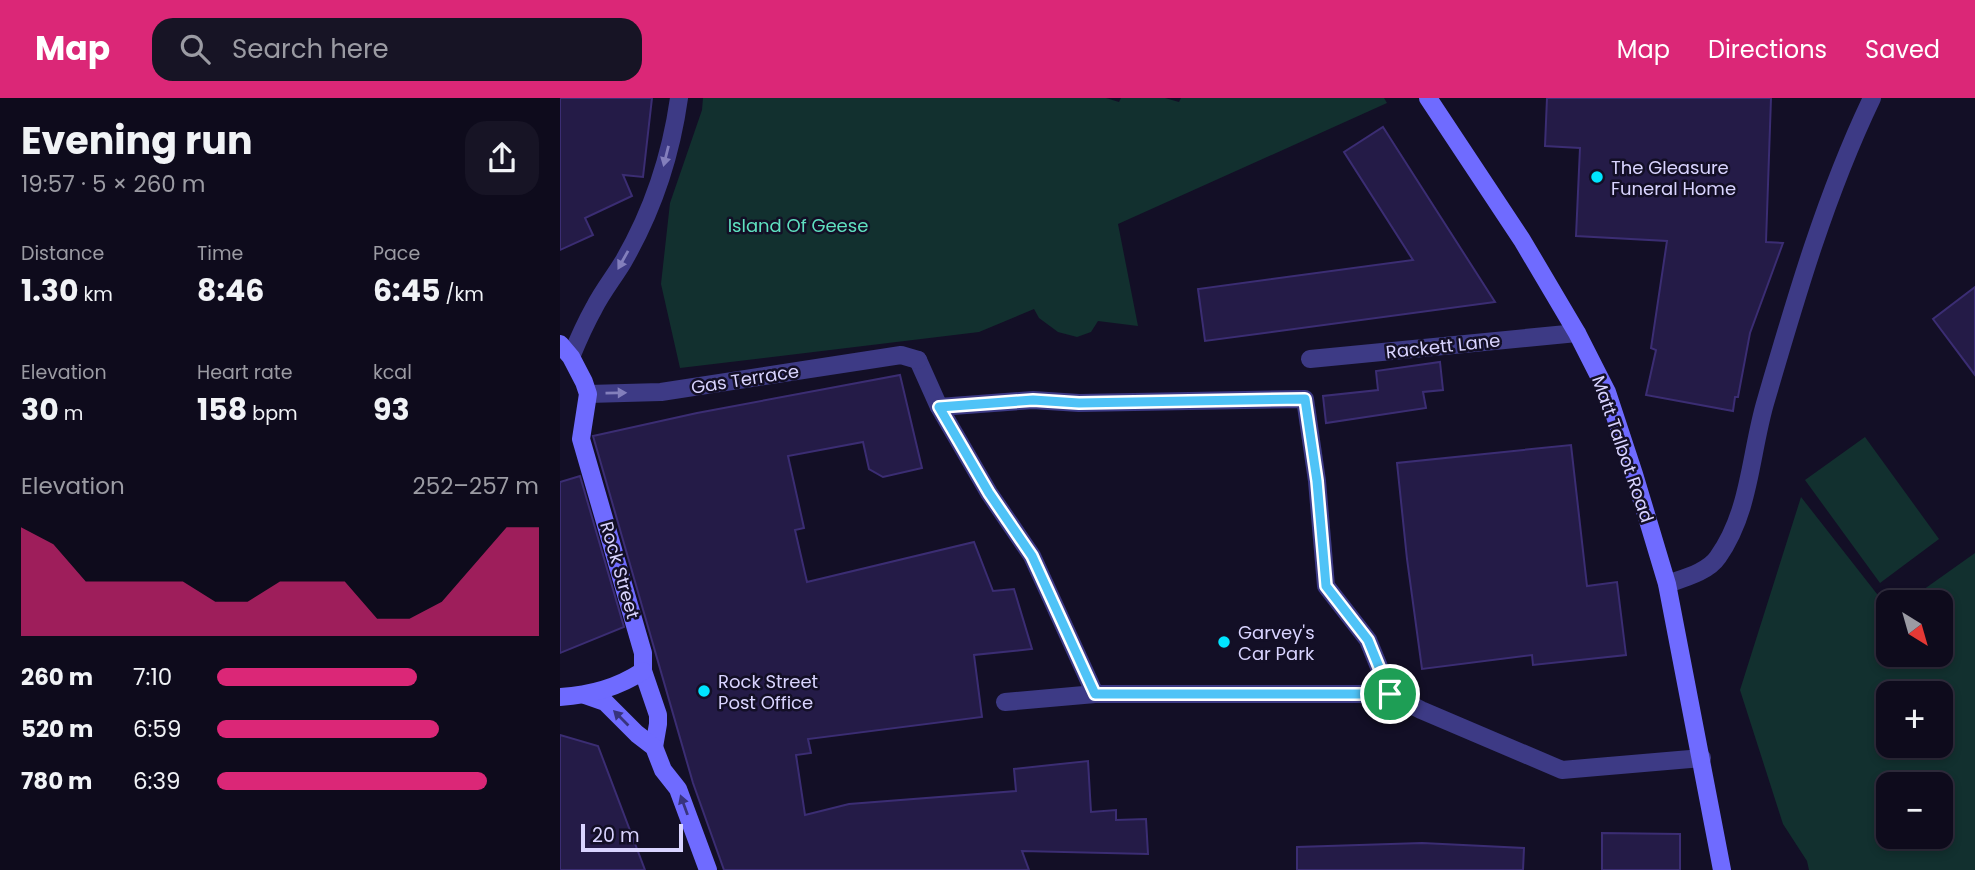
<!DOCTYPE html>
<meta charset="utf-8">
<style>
:root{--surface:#0e0b1c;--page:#171425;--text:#f1f3f6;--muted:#9b9ba3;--line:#2e2b3b;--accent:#db2777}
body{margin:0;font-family:Poppins,sans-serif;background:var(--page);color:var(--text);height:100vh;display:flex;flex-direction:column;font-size:26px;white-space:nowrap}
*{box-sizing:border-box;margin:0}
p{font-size:23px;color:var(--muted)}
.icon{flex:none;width:38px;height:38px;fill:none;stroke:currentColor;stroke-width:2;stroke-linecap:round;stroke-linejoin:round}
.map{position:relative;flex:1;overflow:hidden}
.panel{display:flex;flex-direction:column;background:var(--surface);width:560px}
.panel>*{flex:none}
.needle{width:46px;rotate:143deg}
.controls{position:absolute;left:1316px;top:492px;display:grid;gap:14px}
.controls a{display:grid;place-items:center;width:77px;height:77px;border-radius:14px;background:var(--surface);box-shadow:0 4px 10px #0003,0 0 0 2px var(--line);font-size:35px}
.scale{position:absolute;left:21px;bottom:18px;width:102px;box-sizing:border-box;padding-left:7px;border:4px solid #d9d4ff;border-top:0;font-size:19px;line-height:24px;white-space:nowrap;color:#d9d4ff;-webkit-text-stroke:5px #130f26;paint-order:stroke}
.pin{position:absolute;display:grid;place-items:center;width:60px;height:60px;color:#fff;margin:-30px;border:4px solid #fff;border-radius:50%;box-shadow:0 2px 7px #0007}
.round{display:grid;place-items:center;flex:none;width:74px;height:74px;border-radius:21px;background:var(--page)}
.overview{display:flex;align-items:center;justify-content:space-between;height:119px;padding:0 21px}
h1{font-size:38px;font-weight:700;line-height:52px}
.figures{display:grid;grid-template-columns:repeat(3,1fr);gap:10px;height:119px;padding:7px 21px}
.figures div{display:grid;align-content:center}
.figures b{font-size:30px;font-weight:700}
.figures small{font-size:19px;font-weight:400}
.figures p{font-size:19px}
.chart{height:196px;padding:14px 21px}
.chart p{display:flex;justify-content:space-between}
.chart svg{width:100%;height:126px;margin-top:7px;fill:var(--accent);opacity:.7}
ul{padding:0 21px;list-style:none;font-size:23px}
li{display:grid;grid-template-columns:112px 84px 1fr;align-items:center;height:52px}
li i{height:18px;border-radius:9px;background:var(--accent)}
header{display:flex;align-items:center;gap:42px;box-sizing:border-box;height:98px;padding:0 35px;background:var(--accent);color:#fff}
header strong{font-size:33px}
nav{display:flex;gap:38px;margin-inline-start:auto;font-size:24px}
.search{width:490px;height:63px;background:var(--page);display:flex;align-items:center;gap:18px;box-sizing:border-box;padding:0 24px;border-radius:21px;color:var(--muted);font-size:26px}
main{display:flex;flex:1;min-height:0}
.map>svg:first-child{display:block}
.green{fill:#12302f;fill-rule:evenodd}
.building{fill:#241b47;stroke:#3b2d73;stroke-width:2}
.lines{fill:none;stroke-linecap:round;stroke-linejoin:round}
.service{stroke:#3d3a85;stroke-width:18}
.pedestrian{stroke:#3d3a85;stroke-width:18}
.minor{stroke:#3d3a85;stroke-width:18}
.secondary{stroke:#6f6bff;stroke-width:18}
.oneway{fill:#837fbc}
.oneway2{fill:#38347d}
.route-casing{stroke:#fff;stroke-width:14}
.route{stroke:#4fc3f7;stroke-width:9}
.poi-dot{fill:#00e5ff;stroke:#130f26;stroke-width:2.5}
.labels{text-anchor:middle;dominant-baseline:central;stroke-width:5;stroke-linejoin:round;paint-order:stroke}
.poi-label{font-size:18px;fill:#d9d4ff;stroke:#130f26;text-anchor:start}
.park-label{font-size:18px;fill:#5fe0c0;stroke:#130f26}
.street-label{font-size:18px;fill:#d9d4ff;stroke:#130f26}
</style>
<header>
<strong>Map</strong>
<div class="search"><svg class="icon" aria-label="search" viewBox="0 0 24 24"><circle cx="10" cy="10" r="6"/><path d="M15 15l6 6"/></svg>Search here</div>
<nav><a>Map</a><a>Directions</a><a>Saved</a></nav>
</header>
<main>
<section class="panel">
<div class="overview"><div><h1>Evening run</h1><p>19:57 · 5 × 260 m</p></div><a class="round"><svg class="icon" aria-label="share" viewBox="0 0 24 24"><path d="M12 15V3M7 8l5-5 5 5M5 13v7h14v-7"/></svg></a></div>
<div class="figures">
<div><p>Distance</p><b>1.30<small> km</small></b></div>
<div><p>Time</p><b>8:46</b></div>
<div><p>Pace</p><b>6:45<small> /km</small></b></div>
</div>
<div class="figures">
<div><p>Elevation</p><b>30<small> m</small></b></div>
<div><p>Heart rate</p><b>158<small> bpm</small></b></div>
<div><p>kcal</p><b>93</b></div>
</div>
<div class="chart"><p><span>Elevation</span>252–257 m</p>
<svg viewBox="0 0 160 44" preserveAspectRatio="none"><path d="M0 44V6L10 12L20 25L30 25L40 25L50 25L60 32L70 32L80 25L90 25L100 25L110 38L120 38L130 32L140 19L150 6L160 6V44z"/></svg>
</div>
<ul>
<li><b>260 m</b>7:10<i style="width:62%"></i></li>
<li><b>520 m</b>6:59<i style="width:69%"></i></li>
<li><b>780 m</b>6:39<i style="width:84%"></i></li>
</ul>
</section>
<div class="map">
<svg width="1415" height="772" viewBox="0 0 1415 772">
<rect width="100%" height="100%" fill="#130f26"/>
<!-- green -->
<g class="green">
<polygon points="143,0 546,0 559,4 561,0 605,0 619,4 621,0 824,0 827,5 558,126 578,228 538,223 531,234 517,239 498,234 479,220 474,211 419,234 120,270 101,186 110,105 142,12"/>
<polygon points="1305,339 1379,441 1320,485 1245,382"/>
<path d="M 1241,399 L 1328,510 L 1328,556 L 1381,556 L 1381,504 L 1346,504 L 1415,455 L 1415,772 L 1249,772 L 1247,763 L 1223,726 L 1180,592 ZM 1381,595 L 1381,648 L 1328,648 L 1328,595 ZM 1381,686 L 1381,738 L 1328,738 L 1328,686 Z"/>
</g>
<!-- building -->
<g class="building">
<polygon points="0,0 92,0 83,79 63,77 72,98 25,120 33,137 0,152"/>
<polygon points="987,0 1211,0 1206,144 1223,145 1190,235 1178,299 1175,299 1173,313 1086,297 1096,252 1091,250 1107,143 1016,138 1020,50 985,48"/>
<polygon points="823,29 935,204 645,243 638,191 853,162 784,54"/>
<polygon points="1415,189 1415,277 1373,221"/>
<polygon points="880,264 883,292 863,294 866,310 766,325 763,298 818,292 816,273"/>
<polygon points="340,277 362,370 323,379 309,371 303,344 228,358 244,430 235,432 247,484 414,444 433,493 454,491 472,551 414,557 422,619 248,641 251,655 236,657 245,717 289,706 456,693 454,671 528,663 531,714 556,712 556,722 586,721 588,756 462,753 469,772 164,772 133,685 33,338 137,315"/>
<polygon points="1011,347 1027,488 1057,484 1066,557 973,567 972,557 862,571 847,461 837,365"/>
<polygon points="20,378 64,529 0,555 0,384"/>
<polygon points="0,637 38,648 85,772 0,772"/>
<polygon points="1042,735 1120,736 1120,772 1042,772"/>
<polygon points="862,745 964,750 963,772 737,772 737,749"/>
</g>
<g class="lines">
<!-- service -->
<g class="service">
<polyline points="358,262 379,309 429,395 472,458 535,596 830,596 861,612 1002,672 1142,660"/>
<polyline points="379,309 473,302 519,305 745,301 757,383 766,488 808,542 830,596"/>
<polyline points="445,604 535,596"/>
</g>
<!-- pedestrian -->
<polyline class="pedestrian" points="750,261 1017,235"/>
<!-- minor -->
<g class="minor">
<path d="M 11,259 C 18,242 25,226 34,210 C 42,194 54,179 63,164 C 92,114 111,57 119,0"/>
<polyline points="28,296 101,294 341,257 358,262"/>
<path d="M 1107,486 C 1124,480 1148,474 1158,459 C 1191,412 1190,355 1206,302 C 1236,199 1266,96 1312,0"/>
</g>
<!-- secondary -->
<g class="secondary">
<polyline points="868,0 962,142 1017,235 1047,294 1074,376 1107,486 1162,772"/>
<polyline points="0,246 11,259 24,284 28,296 21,341 83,555 83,573 98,617 98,626 94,649"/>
<polyline points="25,597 45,604 77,636 94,649 103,672 118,691 148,772"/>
<path d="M 0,599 C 31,597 57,590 83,573"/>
</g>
</g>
<!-- one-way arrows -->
<defs><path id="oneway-solid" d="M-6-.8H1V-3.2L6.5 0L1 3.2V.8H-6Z" transform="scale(1.75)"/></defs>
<g class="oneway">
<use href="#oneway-solid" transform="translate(106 58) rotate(104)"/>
<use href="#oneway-solid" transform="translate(63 162) rotate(119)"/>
<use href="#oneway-solid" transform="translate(56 295) rotate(-1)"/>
</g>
<g class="oneway2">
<use href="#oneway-solid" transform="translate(61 620) rotate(-135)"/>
<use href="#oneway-solid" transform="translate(124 707) rotate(-110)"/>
</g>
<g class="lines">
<defs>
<polygon id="route" points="745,301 757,383 766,488 808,542 830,596 535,596 472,458 429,395 379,309 473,302 519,305"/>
</defs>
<!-- route casing -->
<use href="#route" class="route-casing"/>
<!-- route -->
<use href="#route" class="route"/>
</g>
<!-- markers -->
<g class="poi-dot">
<circle cx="1037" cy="79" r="7"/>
<circle cx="664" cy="544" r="7"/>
<circle cx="144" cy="593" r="7"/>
</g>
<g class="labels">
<!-- poi labels -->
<g class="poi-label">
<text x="1051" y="69">The Gleasure<tspan x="1051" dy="21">Funeral Home</tspan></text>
<text x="678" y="534">Garvey's<tspan x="678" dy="21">Car Park</tspan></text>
<text x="158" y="583">Rock Street<tspan x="158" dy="21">Post Office</tspan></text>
</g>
<!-- park labels -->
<g class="park-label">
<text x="238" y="127">Island Of Geese</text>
</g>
<!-- street labels -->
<g class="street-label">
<text transform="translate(883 248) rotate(-6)">Rackett Lane</text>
<text transform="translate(185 281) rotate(-9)">Gas Terrace</text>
<text transform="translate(1063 351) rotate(71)">Matt Talbot Road</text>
<text transform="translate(60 472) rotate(74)">Rock Street</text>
</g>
</g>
</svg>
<div class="controls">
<a><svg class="needle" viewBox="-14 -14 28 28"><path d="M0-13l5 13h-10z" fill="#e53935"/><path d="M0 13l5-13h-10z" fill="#9b9ba3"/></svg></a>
<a>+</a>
<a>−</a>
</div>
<div class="scale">20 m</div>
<div class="pin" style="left:830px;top:596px;background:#1e9e55"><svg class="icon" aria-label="arrive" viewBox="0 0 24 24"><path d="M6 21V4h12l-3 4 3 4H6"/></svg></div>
</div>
</main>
